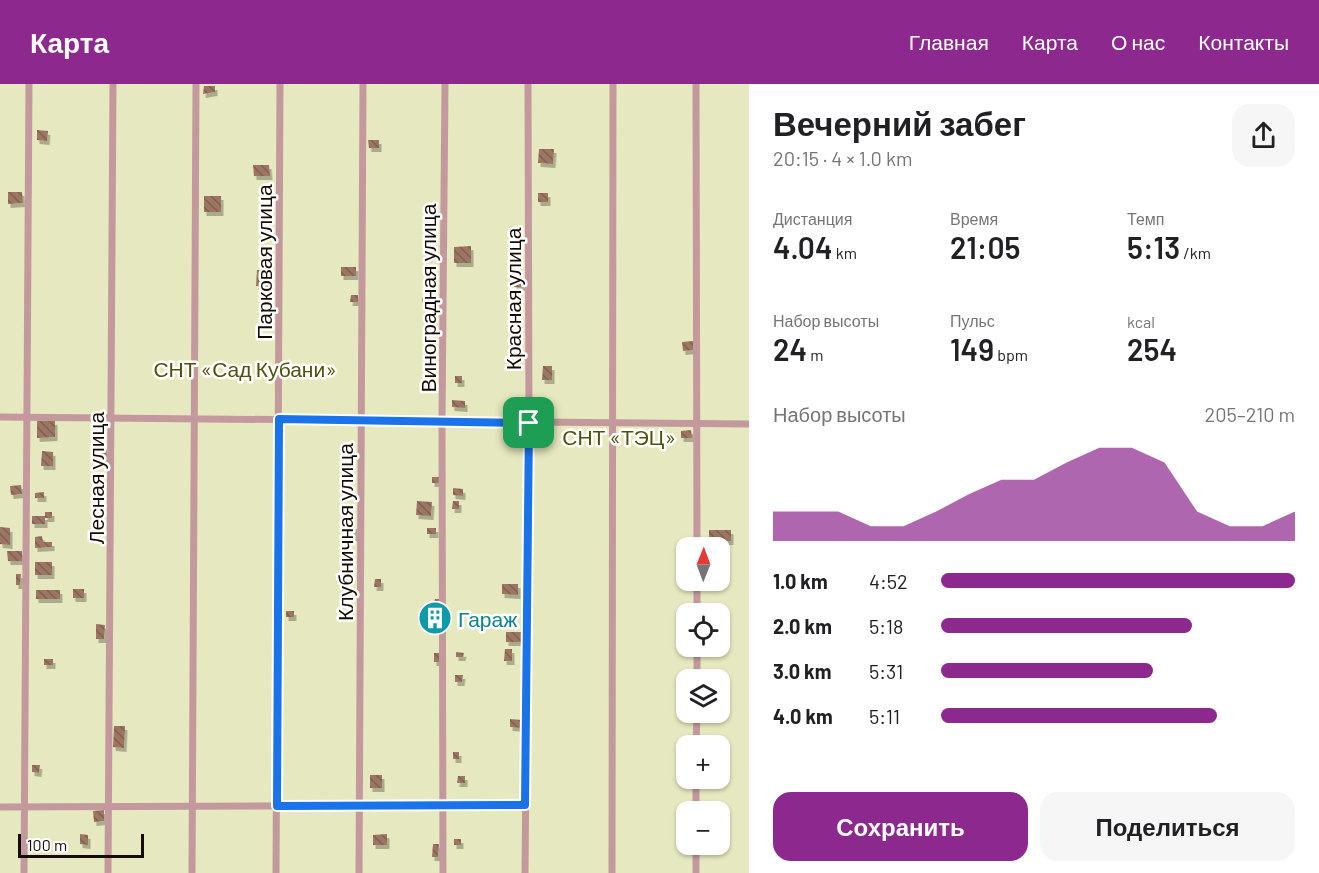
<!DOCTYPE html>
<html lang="ru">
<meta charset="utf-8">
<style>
:root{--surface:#fff;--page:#f6f6f6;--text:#202124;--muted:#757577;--accent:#8d288e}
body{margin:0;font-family:Barlow,sans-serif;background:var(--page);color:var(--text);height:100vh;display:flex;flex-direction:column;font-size:22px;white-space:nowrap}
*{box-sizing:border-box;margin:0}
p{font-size:20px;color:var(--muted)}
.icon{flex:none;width:33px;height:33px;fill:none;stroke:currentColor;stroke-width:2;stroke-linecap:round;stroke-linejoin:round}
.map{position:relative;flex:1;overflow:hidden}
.panel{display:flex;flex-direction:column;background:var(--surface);width:570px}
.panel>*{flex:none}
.needle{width:39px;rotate:1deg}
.fabs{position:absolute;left:676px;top:453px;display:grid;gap:12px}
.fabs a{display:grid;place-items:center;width:54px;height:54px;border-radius:12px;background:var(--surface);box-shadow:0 2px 4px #0004;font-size:30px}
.scale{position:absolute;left:18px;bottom:15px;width:126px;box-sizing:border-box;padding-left:6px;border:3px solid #130b04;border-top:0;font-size:16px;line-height:21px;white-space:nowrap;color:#130b04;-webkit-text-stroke:4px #fff;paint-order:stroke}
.pin{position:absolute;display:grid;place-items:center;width:51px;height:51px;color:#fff;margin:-26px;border-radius:12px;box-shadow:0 3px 9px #0006}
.round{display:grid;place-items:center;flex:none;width:63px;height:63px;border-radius:18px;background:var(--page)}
.summary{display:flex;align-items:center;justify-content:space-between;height:102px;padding:0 24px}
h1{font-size:33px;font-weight:600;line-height:45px}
.metrics{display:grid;grid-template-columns:repeat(3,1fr);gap:9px;height:102px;padding:6px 24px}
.metrics div{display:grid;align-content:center}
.metrics b{font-size:30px;font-weight:600}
.metrics small{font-size:16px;font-weight:400}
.metrics p{font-size:16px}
.chart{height:168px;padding:12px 24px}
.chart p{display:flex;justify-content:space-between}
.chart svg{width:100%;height:108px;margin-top:6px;fill:var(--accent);opacity:.7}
.button{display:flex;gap:12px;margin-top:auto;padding:12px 24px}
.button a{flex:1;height:69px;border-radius:18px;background:var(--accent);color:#fff;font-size:24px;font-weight:600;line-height:69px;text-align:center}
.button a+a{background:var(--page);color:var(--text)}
ul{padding:0 24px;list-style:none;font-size:20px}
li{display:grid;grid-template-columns:96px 72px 1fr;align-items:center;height:45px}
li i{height:15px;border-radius:8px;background:var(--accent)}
header{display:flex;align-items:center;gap:36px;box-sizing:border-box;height:84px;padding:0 30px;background:var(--accent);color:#fff}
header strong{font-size:28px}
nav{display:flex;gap:33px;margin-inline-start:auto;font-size:21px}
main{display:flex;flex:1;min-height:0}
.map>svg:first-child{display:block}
.green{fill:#e6e9bf;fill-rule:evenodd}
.building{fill:url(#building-back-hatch);filter:url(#shadow)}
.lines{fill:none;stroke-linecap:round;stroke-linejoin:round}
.street{stroke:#c4999e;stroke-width:7}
.route-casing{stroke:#fff;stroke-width:12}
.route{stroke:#1a73e8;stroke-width:8}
.labels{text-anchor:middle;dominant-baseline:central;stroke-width:5;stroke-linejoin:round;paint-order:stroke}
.street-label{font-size:21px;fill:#130b04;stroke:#fff}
.park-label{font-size:21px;fill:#50510c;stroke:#fff}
.culture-label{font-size:21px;fill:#0d838f;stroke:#fff;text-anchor:start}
</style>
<header>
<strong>Карта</strong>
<nav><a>Главная</a><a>Карта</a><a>О нас</a><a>Контакты</a></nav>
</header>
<main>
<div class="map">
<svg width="749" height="789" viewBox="0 0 749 789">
<defs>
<pattern id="building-back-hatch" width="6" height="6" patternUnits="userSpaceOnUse" patternTransform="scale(1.5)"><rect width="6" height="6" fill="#9d7664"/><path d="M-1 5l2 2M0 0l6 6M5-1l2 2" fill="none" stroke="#7f5f50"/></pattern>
<filter id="shadow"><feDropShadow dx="2.5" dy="4" stdDeviation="0" flood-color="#0004"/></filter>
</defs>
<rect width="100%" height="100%" fill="#fbfbfb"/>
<!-- green -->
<path class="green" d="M 0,0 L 749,0 L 749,789 L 0,789 ZM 687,464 L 720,464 L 720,496 L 687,496 ZM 687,530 L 720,530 L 720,562 L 687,562 ZM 687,596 L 720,596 L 720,628 L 687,628 ZM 687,662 L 720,662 L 720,694 L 687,694 ZM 687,728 L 720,728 L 720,760 L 687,760 Z"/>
<!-- building -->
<g class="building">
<polygon points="204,2 215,2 215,8 203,10"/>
<polygon points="37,46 48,47 47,57 37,56"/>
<polygon points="368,56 379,56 379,64 369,64"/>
<polygon points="539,65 554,65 553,80 538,79"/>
<polygon points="253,81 269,81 270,92 254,92"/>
<polygon points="8,108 22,108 23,119 8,120"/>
<rect x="538" y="109" width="10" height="9"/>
<rect x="204" y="112" width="17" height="16"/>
<polygon points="471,162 471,179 454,179 454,163"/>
<rect x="341" y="183" width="15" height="9"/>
<polygon points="257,186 269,187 268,203 256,202"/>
<rect x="514" y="197" width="9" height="6"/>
<polygon points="351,211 358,211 358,218 350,218"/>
<rect x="422" y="213" width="14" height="6"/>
<polygon points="693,257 694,266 683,267 682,258"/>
<polygon points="543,282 552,282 552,296 542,296"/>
<rect x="455" y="292" width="7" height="7"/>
<polygon points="452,316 465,317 465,324 452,323"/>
<rect x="516" y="323" width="8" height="9"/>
<polygon points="37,337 55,337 55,353 37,354"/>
<polygon points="691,346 692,354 681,354 681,347"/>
<polygon points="96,366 107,366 106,377 96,377"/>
<polygon points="42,367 53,368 53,382 41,382"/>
<rect x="432" y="393" width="9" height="6"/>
<polygon points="21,401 22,410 11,411 10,402"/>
<polygon points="453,404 463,405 463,412 453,411"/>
<polygon points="44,408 44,414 35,414 35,409"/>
<polygon points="417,417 432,418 431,432 416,431"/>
<polygon points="453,417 459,417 459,425 452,425"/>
<polygon points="45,428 52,428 52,434 45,434 45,440 32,440 32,432 45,432"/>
<rect x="348" y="441" width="7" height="12"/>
<polygon points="0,443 10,444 10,461 0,460"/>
<rect x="427" y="444" width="9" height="6"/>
<rect x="709" y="446" width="22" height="11"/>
<polygon points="42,452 43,458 52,458 52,463 35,464 35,453"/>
<polygon points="7,467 22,467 22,477 8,477"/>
<rect x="35" y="478" width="17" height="13"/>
<polygon points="16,490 21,490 20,501 16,501"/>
<polygon points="375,495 381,495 381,503 374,503"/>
<polygon points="502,500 518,500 518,511 502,510"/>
<rect x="73" y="505" width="11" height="9"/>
<rect x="36" y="506" width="24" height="9"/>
<polygon points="435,515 441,515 441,526 432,526"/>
<rect x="286" y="527" width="8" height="6"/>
<polygon points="428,530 443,530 442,538 428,538"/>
<polygon points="96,540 105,541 104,555 96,555"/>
<rect x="506" y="548" width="16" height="10"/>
<polygon points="505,565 512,565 512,577 504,577"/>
<polygon points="456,568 464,569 463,573 456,573"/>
<rect x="434" y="569" width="5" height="9"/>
<rect x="44" y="575" width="9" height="6"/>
<polygon points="455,591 463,591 462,598 455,598"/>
<polygon points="510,635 522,636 522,644 510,643"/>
<polygon points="114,642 125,642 124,664 113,663"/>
<rect x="453" y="668" width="6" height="7"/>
<polygon points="32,681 40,681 39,689 32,688"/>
<rect x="370" y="691" width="12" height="13"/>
<polygon points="458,692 465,692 465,699 457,699"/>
<polygon points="104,726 104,737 94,738 93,727"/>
<polygon points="80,750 88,751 88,761 80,760"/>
<polygon points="387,750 387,761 373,761 373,751"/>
<rect x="454" y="755" width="7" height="6"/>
<polygon points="433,760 439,760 438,773 432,773"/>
<rect x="702" y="760" width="13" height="5"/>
</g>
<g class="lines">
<!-- street -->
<g class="street">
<polyline points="696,0 697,464"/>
<polyline points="0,333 749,340"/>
<polyline points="697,530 697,496"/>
<polyline points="697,596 697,562"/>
<polyline points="696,662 697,628"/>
<polyline points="0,723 525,721"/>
<polyline points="696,728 696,694"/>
<polyline points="24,789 29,0"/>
<polyline points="108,789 113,0"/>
<polyline points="192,789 196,0"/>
<polyline points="276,789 280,0"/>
<polyline points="359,789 363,0"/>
<polyline points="443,789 442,337 445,0"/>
<polyline points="525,789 529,339 528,0"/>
<polyline points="612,789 613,0"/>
<polyline points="696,789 696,760"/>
</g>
</g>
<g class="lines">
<defs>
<polygon id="route" points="279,335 529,339 525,721 277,722"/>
</defs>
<!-- route casing -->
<use href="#route" class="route-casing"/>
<!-- route -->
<use href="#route" class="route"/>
</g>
<!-- icons -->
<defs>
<symbol id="building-disc" viewBox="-11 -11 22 22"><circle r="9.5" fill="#0f9aa8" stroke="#fff"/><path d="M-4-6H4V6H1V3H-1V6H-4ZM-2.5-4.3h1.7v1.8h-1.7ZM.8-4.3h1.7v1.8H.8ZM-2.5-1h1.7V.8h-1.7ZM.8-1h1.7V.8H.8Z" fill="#fff"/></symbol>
</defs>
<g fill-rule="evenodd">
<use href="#building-disc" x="416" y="515" width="38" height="38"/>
</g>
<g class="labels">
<!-- street labels -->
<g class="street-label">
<text transform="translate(263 178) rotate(-90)">Парковая улица</text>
<text transform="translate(427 214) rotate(-90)">Виноградная улица</text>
<text transform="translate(512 215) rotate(-90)">Красная улица</text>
<text transform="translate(95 394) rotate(-90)">Лесная улица</text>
<text transform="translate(344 448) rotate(-90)">Клубничная улица</text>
</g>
<!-- park labels -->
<g class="park-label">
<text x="245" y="284">СНТ «Сад Кубани»</text>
<text x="619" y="352">СНТ «ТЭЦ»</text>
</g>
<!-- culture labels -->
<g class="culture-label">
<text x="458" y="534">Гараж</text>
</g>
</g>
</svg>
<div class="fabs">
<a><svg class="needle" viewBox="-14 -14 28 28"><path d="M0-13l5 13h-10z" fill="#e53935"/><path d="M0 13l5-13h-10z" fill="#757577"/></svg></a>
<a><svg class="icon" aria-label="locate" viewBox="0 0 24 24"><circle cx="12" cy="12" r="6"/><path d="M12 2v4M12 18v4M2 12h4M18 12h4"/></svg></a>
<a><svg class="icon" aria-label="layers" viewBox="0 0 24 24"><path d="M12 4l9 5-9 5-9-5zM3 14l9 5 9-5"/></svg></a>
<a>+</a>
<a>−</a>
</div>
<div class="scale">100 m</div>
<div class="pin" style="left:529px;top:339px;background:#1e9e55"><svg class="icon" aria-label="arrive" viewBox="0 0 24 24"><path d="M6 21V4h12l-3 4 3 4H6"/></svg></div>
</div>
<section class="panel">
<div class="summary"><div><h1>Вечерний забег</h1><p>20:15 · 4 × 1.0 km</p></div><a class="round"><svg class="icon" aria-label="share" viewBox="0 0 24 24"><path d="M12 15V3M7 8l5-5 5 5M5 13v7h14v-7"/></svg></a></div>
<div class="metrics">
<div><p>Дистанция</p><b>4.04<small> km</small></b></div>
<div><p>Время</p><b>21:05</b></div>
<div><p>Темп</p><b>5:13<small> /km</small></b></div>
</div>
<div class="metrics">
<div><p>Набор высоты</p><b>24<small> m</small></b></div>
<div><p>Пульс</p><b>149<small> bpm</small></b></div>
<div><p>kcal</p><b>254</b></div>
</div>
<div class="chart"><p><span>Набор высоты</span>205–210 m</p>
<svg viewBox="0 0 160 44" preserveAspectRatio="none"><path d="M0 44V32L10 32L20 32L30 38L40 38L50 32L60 25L70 19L80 19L90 12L100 6L110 6L120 12L130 32L140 38L150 38L160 32V44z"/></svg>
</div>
<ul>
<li><b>1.0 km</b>4:52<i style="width:100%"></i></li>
<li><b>2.0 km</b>5:18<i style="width:71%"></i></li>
<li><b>3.0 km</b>5:31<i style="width:60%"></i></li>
<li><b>4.0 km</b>5:11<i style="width:78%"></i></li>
</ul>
<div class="button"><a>Сохранить</a><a>Поделиться</a></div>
</section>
</main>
